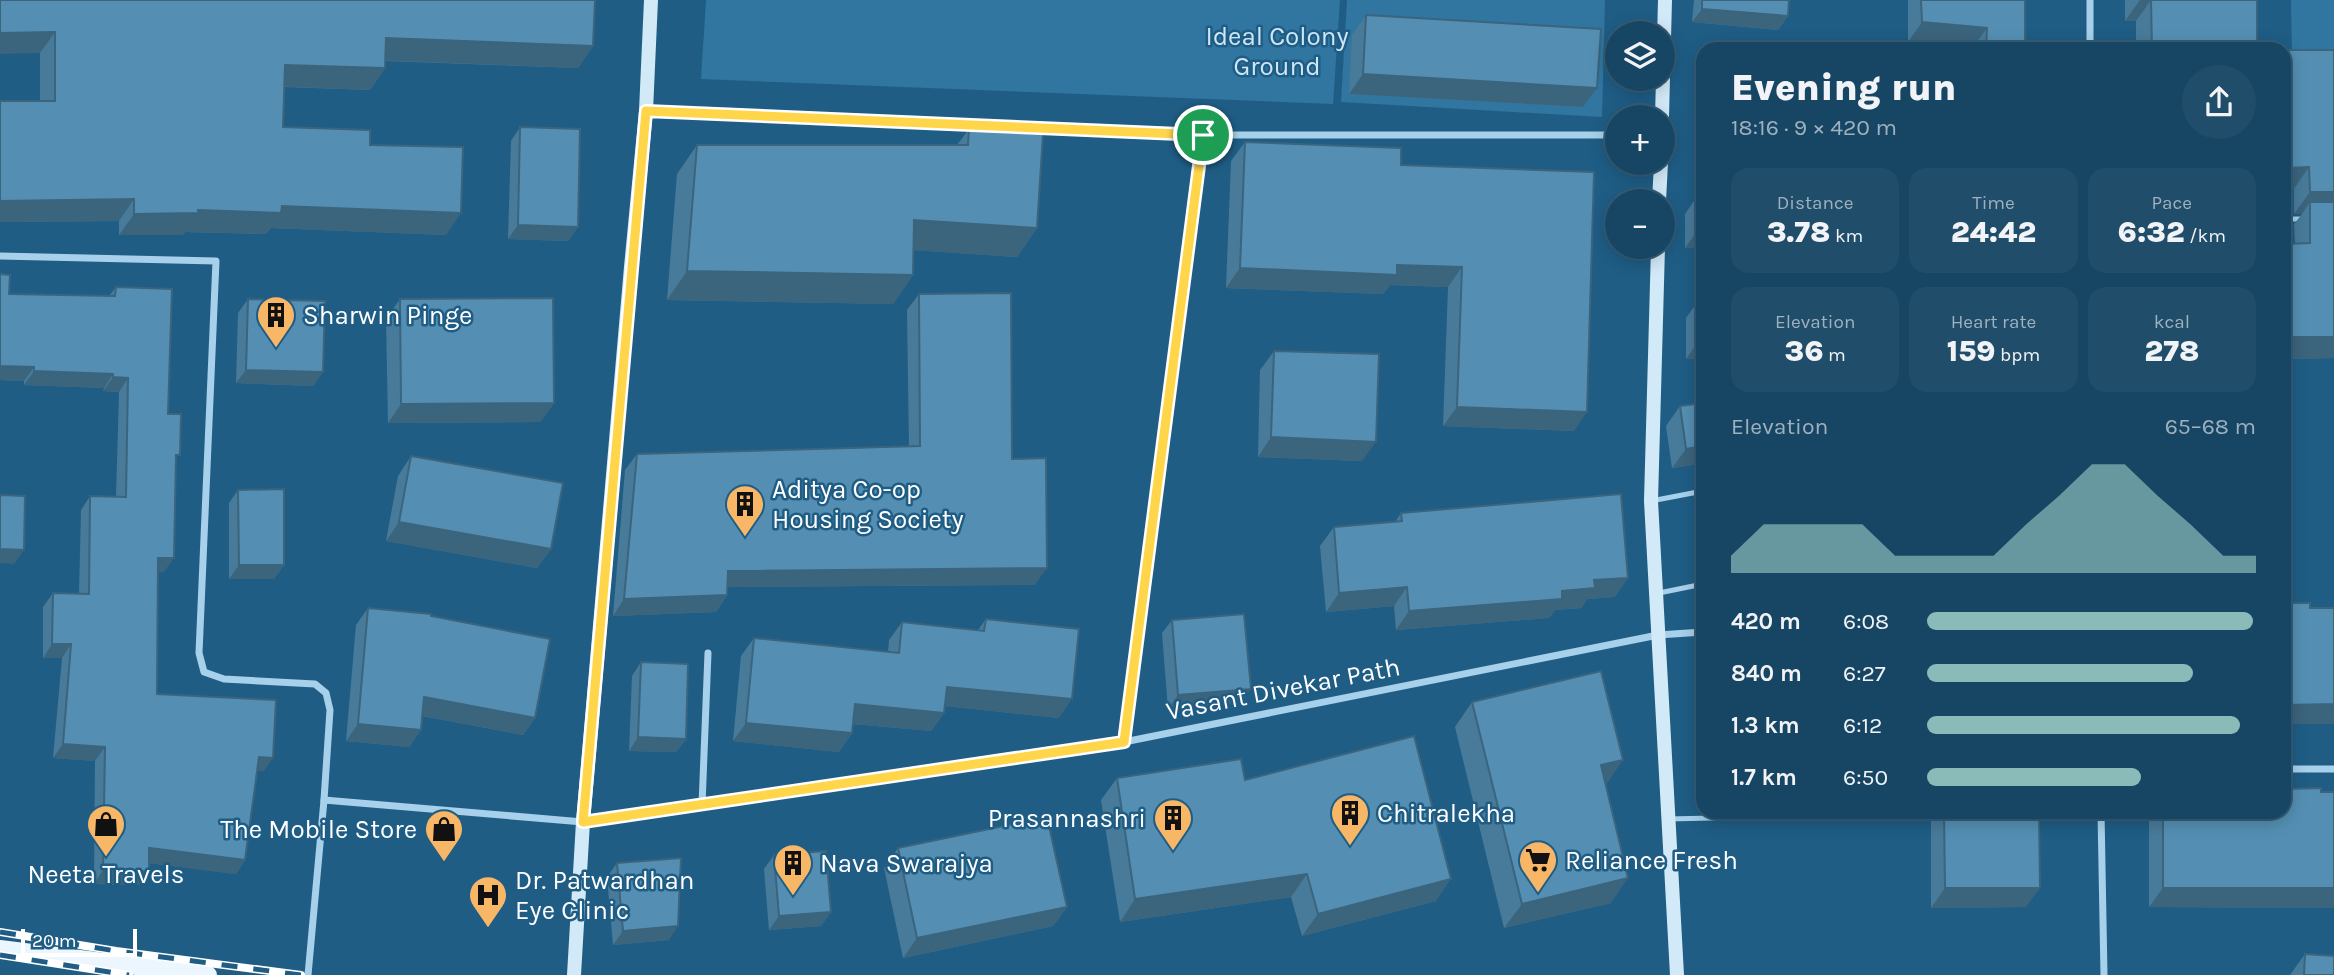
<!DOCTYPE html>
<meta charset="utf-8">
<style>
:root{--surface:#174664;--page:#204d6a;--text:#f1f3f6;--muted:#9eb1bf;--line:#365e78;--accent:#8bbbb9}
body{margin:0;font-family:Karla,sans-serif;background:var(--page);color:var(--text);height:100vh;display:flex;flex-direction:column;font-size:26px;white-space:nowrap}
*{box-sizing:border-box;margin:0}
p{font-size:23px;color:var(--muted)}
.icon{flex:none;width:38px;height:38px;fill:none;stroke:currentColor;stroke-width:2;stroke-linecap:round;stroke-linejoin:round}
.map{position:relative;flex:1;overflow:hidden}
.drawer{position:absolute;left:1696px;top:42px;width:595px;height:777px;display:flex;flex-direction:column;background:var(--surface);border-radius:21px;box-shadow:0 4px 18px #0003,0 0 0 2px var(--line)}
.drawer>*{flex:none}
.buttons{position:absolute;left:1605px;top:21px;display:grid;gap:14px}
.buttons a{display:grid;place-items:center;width:70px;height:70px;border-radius:50%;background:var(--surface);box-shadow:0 4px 18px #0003,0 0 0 2px var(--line);font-size:35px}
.scale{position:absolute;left:21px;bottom:18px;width:116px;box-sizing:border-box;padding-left:7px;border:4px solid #fff;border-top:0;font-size:19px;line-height:24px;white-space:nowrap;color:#fff;-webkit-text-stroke:5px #1f5d85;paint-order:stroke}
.pin{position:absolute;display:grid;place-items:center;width:60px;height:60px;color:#fff;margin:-30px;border:4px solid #fff;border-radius:50%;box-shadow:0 2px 7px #0007}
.round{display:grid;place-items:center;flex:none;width:74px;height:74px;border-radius:37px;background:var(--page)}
.head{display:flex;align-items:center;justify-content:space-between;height:119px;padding:0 35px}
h1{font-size:38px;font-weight:800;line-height:52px}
.metrics{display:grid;grid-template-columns:repeat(3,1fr);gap:10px;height:119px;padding:7px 35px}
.metrics div{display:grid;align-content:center;border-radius:18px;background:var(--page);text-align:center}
.metrics b{font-size:30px;font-weight:800}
.metrics small{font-size:19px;font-weight:400}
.metrics p{font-size:19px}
.chart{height:196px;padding:14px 35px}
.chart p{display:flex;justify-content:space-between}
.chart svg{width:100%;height:126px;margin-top:7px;fill:var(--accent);opacity:.7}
ul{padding:0 35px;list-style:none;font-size:23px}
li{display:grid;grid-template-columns:112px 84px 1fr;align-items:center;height:52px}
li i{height:18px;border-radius:9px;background:var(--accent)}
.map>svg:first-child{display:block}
.green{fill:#3076a1}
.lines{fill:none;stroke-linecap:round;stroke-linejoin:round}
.lane{stroke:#a7d0ea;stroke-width:5}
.street{stroke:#a7d0ea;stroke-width:7}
.secondary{stroke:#d2e9f7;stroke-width:14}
.primary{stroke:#ebf6fe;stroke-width:18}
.rail-casing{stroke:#fff;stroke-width:8}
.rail{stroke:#1f5d85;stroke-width:5;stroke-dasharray:16;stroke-linecap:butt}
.wall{fill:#487b9a}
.shaded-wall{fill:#3b647d}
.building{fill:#548fb3;stroke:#3b647d;stroke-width:2}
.route-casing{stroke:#fff;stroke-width:14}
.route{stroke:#ffd54a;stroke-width:9}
.labels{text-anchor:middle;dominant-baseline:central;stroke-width:5;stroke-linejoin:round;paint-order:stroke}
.park-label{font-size:26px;fill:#cce7f7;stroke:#1f5d85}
.poi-label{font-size:26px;fill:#fff;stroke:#1f5d85;text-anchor:start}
.street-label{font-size:26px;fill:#fff;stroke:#1f5d85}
</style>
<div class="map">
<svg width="2334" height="975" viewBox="0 0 2334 975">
<rect width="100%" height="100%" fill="#1f5d85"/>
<!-- green -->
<g class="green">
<polygon points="706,0 1340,0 1333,104 701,79"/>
<polygon points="1347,0 1605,0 1602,117 1341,102"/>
<polygon points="2291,0 2334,0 2334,55 2292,56"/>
</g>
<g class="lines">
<!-- lane -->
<g class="lane">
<polyline points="2284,219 2303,219"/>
<polyline points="1651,501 1703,491"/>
<polyline points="1659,593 1703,584"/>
<polyline points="1668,819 1840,815"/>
</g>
<!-- street -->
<g class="street">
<polyline points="2090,0 2090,49"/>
<polyline points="646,111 1203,135 1617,135"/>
<polyline points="0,256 216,261 199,653 204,672 224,679 315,684 326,693 330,710 324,800 308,975"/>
<polyline points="1124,742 1203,135"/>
<polyline points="2284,769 2334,769"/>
<polyline points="324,800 583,822 1124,742 1658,635 1703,632"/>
<polyline points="702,805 708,653"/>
<polyline points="2101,812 2104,975"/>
</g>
<!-- secondary -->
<g class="secondary">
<polyline points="1662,117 1665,0"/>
<polyline points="1659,201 1661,163"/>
<polyline points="1658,247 1651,501 1677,975"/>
<polyline points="574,975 583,822 631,267 646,111 651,0"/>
</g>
<!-- primary -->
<polyline class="primary" points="0,949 208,975"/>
<defs>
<g id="rail">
<polyline points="0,932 116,951 301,975"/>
<polyline points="0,955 129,975"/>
</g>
</defs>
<!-- rail casing -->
<use href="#rail" class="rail-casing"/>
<!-- rail -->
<use href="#rail" class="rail"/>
</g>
<!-- wall -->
<g class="wall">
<polygon points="0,0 593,46 578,68 386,61 385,68 370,90 284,87 283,127 370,145 446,235 271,228 266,234 185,232 183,235 119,235 119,221 0,222 0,101 40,101 40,53"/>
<polygon points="1694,0 1789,0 1788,16 1778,30 1692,22"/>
<polygon points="1908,0 2025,0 2025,49 1973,49 1973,47 1908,42"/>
<polygon points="2125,0 2257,0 2257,49 2136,49 2136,21 2125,21"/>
<polygon points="1366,15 1583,107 1349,94 1352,35"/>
<polygon points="2334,50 2334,358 2284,359 2284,244 2295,244 2294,224 2302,214 2294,214 2294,189"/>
<polygon points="1703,83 1703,248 1685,248 1685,214 1698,195 1701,195 1700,87"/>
<polygon points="520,127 578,227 568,241 508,239 511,141"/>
<polygon points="969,129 1037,228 1017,257 913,250 913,275 893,304 667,300 677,174 697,145 957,145"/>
<polygon points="1245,142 1401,165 1574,431 1443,426 1448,287 1390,285 1383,294 1226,288 1231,161"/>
<polygon points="116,287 168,414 176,461 164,572 158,572 157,694 264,771 257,771 245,860 236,874 149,863 139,885 94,884 95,761 53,758 62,658 43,658 43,607 53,593 79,594 81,510 90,496 116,497 119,392 103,391 104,388 24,385 24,381 0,380 9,294 109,296"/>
<polygon points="919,294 1012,459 1035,585 728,587 727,595 716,612 613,616 625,470 637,454 909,446 907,310"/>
<polygon points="248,299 323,372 313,386 236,383 238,313"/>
<polygon points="400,299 554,403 540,422 388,423 386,319"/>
<polygon points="1699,300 1703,300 1703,359 1686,359 1686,318"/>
<polygon points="1274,351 1362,461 1258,457 1260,370"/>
<polygon points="1703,403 1703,478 1699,464 1672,468 1666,426 1680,406"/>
<polygon points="411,456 551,549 537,568 386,541 398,476"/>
<polygon points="238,490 284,565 274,579 229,579 229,503"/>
<polygon points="1401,513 1615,597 1587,599 1581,608 1555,610 1549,618 1396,630 1394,606 1326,612 1320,546 1334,527 1395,522"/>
<polygon points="368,608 431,616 535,718 523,735 422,716 421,730 409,747 346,741 356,625"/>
<polygon points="986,619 1059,718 945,706 944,713 931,731 853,724 852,733 839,752 733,741 741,656 754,638 888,652 889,640 902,622 978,630"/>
<polygon points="1172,620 1241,703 1168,709 1162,633"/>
<polygon points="1703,645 1703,796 1697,796 1696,655"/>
<polygon points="641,662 686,739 676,752 629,751 632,676"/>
<polygon points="1472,702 1606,785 1611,903 1504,928 1455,727"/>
<polygon points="1117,778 1245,780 1436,901 1302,936 1291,897 1120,922 1101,800"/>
<polygon points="2334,792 2334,908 2149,907 2149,812 2284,812"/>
<polygon points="1931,812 2039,812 2026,907 1931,908"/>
<polygon points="898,848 1067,907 1053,926 903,958 884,868"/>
<polygon points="774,855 831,912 821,926 769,930 764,869"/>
<polygon points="617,863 669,940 613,945 607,877"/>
<polygon points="2305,954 2334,975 2290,975"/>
</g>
<!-- shaded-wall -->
<g class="shaded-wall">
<polygon points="2140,0 2151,0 2136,21 2125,21"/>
<polygon points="1702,9 1788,16 1778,30 1692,22"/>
<polygon points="1922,22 1987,28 1973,47 1908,42"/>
<polygon points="55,32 40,53 0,54 0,33"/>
<polygon points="386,38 593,46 578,68 371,60"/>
<polygon points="285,65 385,68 370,90 270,86"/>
<polygon points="1363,74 1597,88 1583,107 1349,94"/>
<polygon points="2309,167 2294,189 2284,189 2284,168"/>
<polygon points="2310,192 2334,192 2334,214 2310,202 2302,214 2294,214"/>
<polygon points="134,199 119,221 0,222 0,201"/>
<polygon points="282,206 461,213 446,235 271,228 266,234 185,232 183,235 119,235 134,214"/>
<polygon points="914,220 1037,228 1017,257 894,249"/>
<polygon points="518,225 578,227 568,241 508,239"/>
<polygon points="1698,230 1703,230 1703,248 1685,248"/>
<polygon points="1397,265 1462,267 1448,287 1390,285 1383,294 1226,288 1240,268"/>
<polygon points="687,271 913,275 893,304 667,300"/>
<polygon points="2284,337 2334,337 2334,358 2284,359"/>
<polygon points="1699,341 1703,341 1703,359 1686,359"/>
<polygon points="0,366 34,367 24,381 0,380"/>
<polygon points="246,370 323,372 313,386 236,383"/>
<polygon points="34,371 113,374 104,388 24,385"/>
<polygon points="113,377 128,378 119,392 103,391"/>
<polygon points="554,403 540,422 388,423 401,404"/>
<polygon points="1457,407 1587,412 1574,431 1443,426"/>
<polygon points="1271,437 1376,442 1362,461 1258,457"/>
<polygon points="1703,446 1703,459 1699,464 1672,468 1686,449"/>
<polygon points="399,522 551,549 537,568 386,541"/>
<polygon points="0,549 24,550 14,564 0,563"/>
<polygon points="158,558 174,558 164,572 149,572"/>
<polygon points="239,565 284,565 274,579 229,579"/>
<polygon points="1047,568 1035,585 717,587 728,571"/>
<polygon points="1628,578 1615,597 1587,599 1581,608 1555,610 1549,618 1396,630 1409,611 1562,591 1594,580"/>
<polygon points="1407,587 1394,606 1326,612 1339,593"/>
<polygon points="727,595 716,612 613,616 624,599"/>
<polygon points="52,644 71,644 62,658 43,658"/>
<polygon points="947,687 1072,699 1059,718 934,705"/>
<polygon points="1251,689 1241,703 1168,709 1178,695"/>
<polygon points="424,697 535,718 523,735 412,714"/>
<polygon points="855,704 944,713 931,731 842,723"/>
<polygon points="2334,704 2334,724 2284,724 2284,705"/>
<polygon points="746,723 852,733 839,752 733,741"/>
<polygon points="358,724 421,730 409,747 346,741"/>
<polygon points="638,737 686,739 676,752 629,751"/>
<polygon points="63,744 105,747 95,761 53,758"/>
<polygon points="259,757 273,758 264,771 249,771"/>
<polygon points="1623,760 1606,785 1601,765"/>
<polygon points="1703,788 1703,796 1697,796"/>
<polygon points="149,848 245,860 236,874 140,862"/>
<polygon points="103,870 149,871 139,885 94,884"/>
<polygon points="1307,874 1291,897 1120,922 1135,899"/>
<polygon points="1628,878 1611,903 1504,928 1522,904"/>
<polygon points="1451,879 1436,901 1302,936 1318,914"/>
<polygon points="1945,888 2040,888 2026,907 1931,908"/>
<polygon points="2163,888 2334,888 2334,908 2149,907"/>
<polygon points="1067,907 1053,926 903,958 917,938"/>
<polygon points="831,912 821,926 769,930 779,916"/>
<polygon points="678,926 669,940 613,945 623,931"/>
</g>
<!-- building -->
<g class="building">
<polygon points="0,0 595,0 593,46 386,38 385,68 285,65 283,127 370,130 370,145 463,147 461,213 282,206 281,213 198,210 198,213 134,214 134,199 0,201 0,101 55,101 55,32 0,33"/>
<polygon points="1702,0 1789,0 1788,16 1702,9"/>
<polygon points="1921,0 2025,0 2025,49 1986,49 1987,28 1922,22"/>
<polygon points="2151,0 2257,0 2257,49 2152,49"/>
<polygon points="1366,15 1601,29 1597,88 1363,74"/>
<polygon points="2284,50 2334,50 2334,192 2310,192 2309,167 2284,168"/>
<polygon points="520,127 580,129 578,227 518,225"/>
<polygon points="969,129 1043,134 1037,228 914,220 913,275 687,271 697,145 968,145"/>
<polygon points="1245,142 1401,148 1401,165 1594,172 1587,412 1457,407 1462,267 1397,265 1397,275 1240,268"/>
<rect x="1698" y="195" width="5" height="35"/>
<polygon points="2310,202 2334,202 2334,337 2284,337 2284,244 2310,243"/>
<polygon points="0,274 10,275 9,294 115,296 116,287 172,289 168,414 181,414 180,455 176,455 174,558 158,558 157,694 276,700 273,758 259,757 245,860 149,848 149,871 103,870 105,747 63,744 71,644 52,644 53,593 89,594 90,496 126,497 128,378 113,377 113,374 34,371 34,367 0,366"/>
<polygon points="1011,293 1012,459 1046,458 1047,568 728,571 727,595 624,599 637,454 920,446 919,294"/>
<polygon points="553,298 554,403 401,404 400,299"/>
<polygon points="248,299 325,301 323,372 246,370"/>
<rect x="1699" y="300" width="4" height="41"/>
<polygon points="1274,351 1379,354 1376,442 1271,437"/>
<polygon points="1703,403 1703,446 1686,449 1680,406"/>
<polygon points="411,456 563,483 551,549 399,522"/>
<polygon points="284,489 284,565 239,565 238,490"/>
<polygon points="1621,494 1628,578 1594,580 1595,588 1562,591 1562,599 1409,611 1407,587 1339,593 1334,527 1402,521 1401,513"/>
<polygon points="0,495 25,496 24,550 0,549"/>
<polygon points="2284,603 2310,603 2310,608 2334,608 2334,704 2284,705"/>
<polygon points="368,608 431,614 431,616 550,639 535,718 424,697 421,730 358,724"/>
<polygon points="1244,614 1251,689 1178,695 1172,620"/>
<polygon points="986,619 1079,629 1072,699 947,687 944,713 855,704 852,733 746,723 754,638 899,653 902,622 984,631"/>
<polygon points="641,662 688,664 686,739 638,737"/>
<polygon points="1601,671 1623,760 1601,765 1628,878 1522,904 1472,702"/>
<polygon points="1414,736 1451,879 1318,914 1307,874 1135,899 1117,778 1241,759 1245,780"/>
<polygon points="2321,788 2321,792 2334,792 2334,888 2163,888 2163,812 2284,812 2284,789"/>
<polygon points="1944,812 2039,812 2040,888 1945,888"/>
<polygon points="1047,817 1067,907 917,938 898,848"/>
<polygon points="826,851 831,912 779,916 774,855"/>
<polygon points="681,858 678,926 623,931 617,863"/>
<polygon points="2305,954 2334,956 2334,975 2304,975"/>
</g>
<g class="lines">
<defs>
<polygon id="route" points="646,111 1203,135 1124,742 583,822"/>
</defs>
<!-- route casing -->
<use href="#route" class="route-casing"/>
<!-- route -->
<use href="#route" class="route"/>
</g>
<!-- icons -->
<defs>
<symbol id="building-pin" viewBox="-11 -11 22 30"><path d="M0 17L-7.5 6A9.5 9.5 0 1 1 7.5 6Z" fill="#f8b667" stroke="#1f5d85"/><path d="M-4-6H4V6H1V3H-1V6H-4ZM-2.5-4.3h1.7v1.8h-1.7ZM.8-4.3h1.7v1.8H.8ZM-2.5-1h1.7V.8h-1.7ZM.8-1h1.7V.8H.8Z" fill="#111"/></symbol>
<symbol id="shop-pin" viewBox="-11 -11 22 30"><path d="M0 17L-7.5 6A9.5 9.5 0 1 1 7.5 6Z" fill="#f8b667" stroke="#1f5d85"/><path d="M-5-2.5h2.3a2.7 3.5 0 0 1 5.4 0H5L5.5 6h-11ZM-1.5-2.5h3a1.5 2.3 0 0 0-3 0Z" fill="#111"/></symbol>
<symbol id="supermarket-pin" viewBox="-11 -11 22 30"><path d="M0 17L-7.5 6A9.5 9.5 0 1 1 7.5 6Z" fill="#f8b667" stroke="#1f5d85"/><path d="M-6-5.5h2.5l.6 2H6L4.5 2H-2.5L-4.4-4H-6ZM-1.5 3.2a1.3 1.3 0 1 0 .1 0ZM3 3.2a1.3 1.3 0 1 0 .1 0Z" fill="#111"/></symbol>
<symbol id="hospital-pin" viewBox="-11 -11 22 30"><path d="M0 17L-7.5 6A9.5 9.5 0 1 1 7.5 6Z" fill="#f8b667" stroke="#1f5d85"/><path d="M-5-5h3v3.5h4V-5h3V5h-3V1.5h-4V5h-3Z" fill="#111"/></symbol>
</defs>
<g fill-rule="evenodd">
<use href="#building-pin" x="254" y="293" width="44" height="60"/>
<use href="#building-pin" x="723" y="482" width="44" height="60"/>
<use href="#building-pin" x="1328" y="791" width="44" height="60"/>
<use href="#building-pin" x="1151" y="796" width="44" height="60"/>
<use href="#shop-pin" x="84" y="802" width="44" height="60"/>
<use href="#shop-pin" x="422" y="807" width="44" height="60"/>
<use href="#supermarket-pin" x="1516" y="838" width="44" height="60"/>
<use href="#building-pin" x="771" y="841" width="44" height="60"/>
<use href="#hospital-pin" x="466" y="873" width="44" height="60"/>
</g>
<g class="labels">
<!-- park labels -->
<g class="park-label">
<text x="1277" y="36">Ideal Colony<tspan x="1277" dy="30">Ground</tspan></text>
</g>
<!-- poi labels -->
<g class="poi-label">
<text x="303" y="315">Sharwin Pinge</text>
<text x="772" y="489">Aditya Co-op<tspan x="772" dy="30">Housing Society</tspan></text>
<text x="1377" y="813">Chitralekha</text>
<text x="1146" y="818" text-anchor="end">Prasannashri</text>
<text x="417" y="829" text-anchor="end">The Mobile Store</text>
<text x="1565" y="860">Reliance Fresh</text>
<text x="820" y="863">Nava Swarajya</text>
<text x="106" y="874" text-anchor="middle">Neeta Travels</text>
<text x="515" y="880">Dr. Patwardhan<tspan x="515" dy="30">Eye Clinic</tspan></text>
</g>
<!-- street labels -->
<g class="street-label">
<text transform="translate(1283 689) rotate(-11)">Vasant Divekar Path</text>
</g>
</g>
</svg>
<div class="buttons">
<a><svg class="icon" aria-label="layers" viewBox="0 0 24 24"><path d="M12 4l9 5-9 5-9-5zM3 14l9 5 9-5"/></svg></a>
<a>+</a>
<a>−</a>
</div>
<div class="scale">20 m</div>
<div class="pin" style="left:1203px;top:135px;background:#1e9e55"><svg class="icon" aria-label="arrive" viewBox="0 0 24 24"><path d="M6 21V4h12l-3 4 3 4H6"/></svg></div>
<section class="drawer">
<div class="head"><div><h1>Evening run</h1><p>18:16 · 9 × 420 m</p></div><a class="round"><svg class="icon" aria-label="share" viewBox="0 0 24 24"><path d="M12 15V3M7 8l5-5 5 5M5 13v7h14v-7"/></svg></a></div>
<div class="metrics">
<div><p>Distance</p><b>3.78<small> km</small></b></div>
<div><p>Time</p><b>24:42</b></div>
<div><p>Pace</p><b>6:32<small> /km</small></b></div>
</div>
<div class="metrics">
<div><p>Elevation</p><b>36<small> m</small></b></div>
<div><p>Heart rate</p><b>159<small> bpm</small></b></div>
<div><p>kcal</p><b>278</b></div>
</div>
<div class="chart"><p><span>Elevation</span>65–68 m</p>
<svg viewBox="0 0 160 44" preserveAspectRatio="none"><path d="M0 44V38L10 27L20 27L30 27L40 27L50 38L60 38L70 38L80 38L90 27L100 17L110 6L120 6L130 17L140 27L150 38L160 38V44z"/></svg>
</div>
<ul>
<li><b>420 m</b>6:08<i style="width:99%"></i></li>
<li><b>840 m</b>6:27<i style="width:81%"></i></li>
<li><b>1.3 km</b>6:12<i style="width:95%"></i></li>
<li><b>1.7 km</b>6:50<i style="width:65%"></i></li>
</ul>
</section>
</div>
